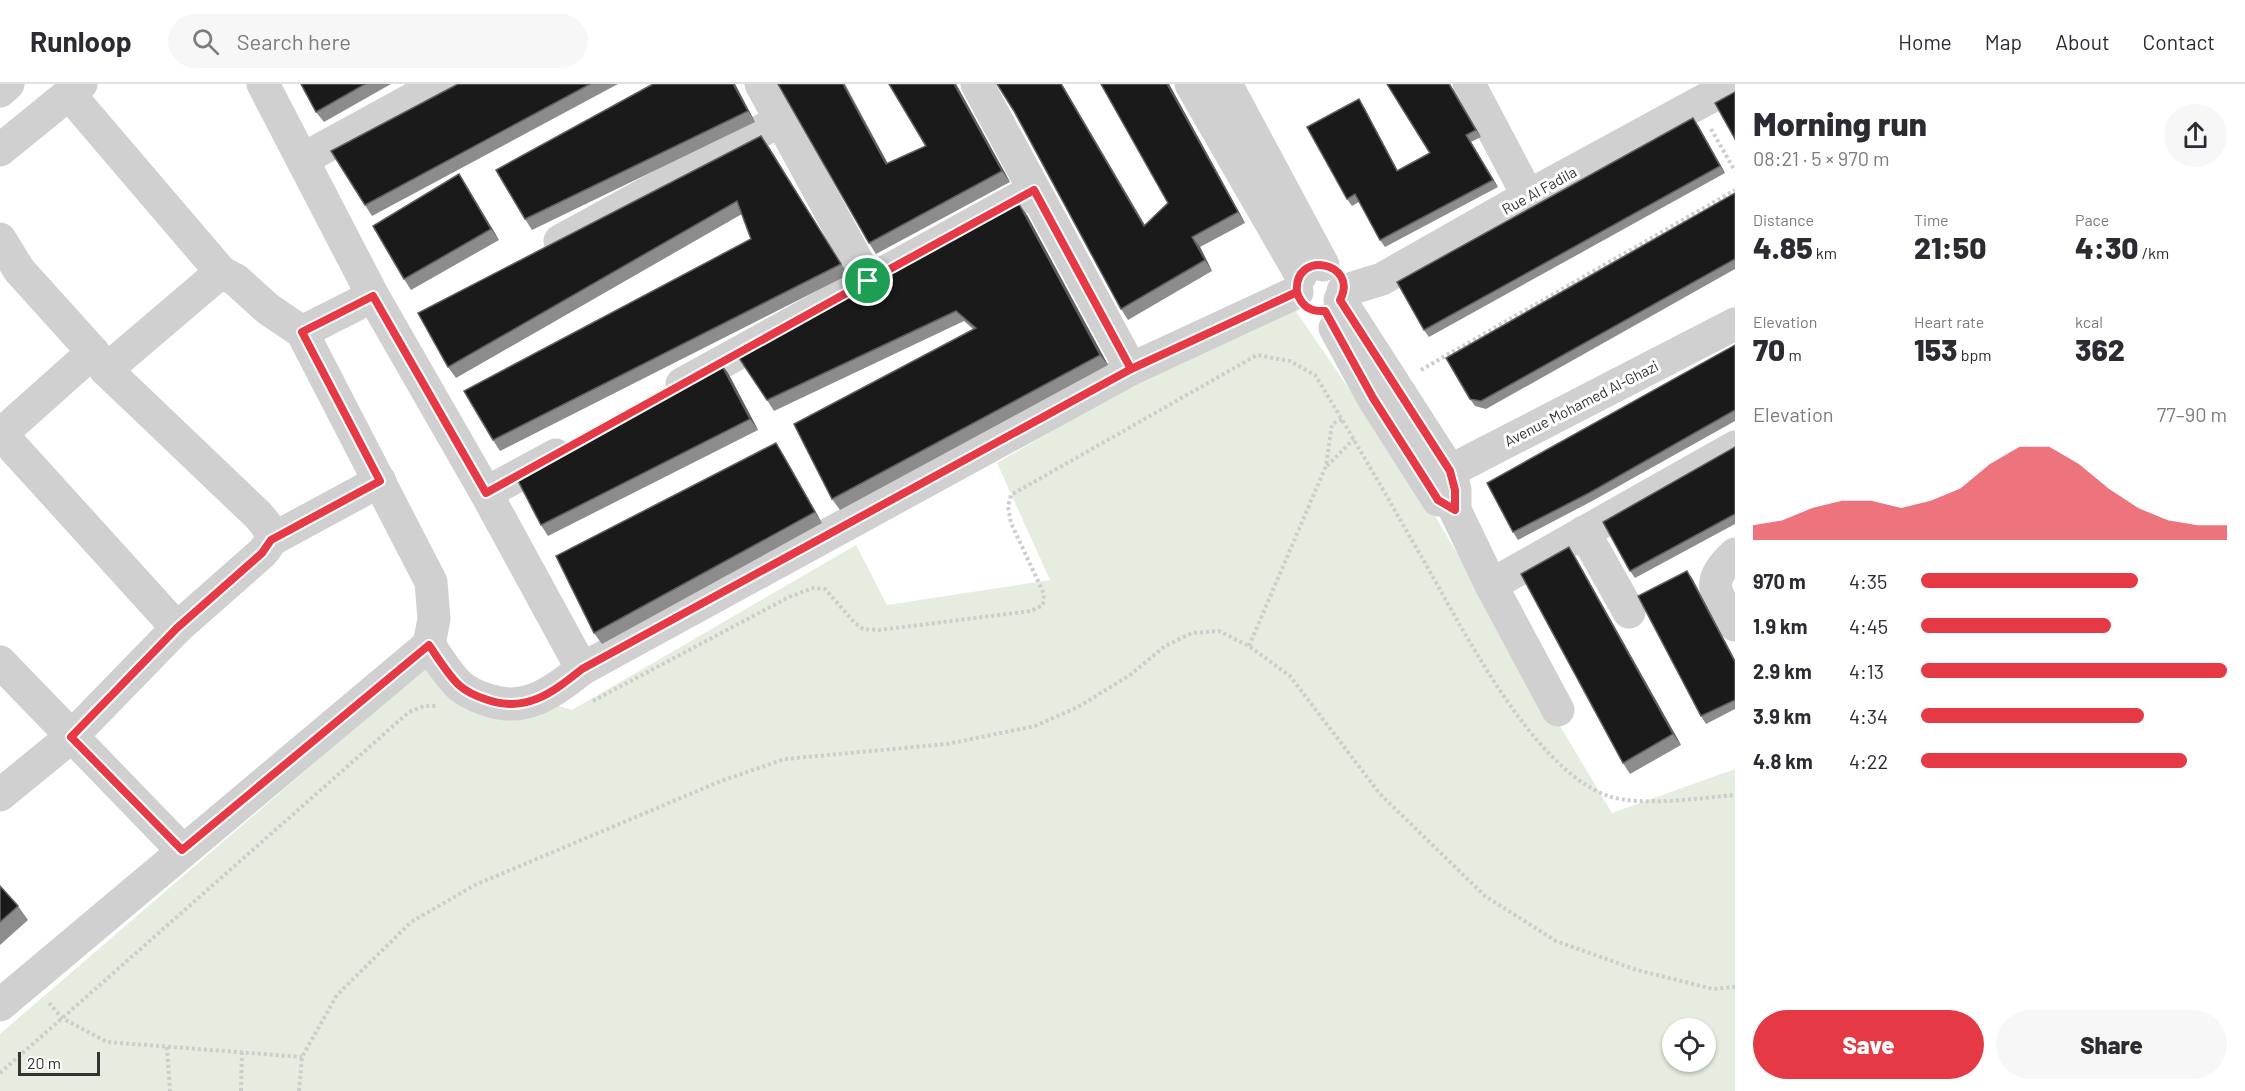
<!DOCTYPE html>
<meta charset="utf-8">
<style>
:root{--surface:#fff;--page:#f7f7f7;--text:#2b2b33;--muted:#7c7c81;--line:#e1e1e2;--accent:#e63946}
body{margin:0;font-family:Barlow,sans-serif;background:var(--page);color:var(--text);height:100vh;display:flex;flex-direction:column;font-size:22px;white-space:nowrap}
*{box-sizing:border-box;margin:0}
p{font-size:20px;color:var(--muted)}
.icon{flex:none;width:33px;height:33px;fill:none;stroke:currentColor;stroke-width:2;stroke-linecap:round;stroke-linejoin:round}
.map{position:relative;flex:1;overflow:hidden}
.drawer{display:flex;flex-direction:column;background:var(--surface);width:510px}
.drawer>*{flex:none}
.fabs{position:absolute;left:1662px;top:934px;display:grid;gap:12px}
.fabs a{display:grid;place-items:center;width:54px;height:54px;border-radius:50%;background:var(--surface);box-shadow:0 2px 4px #0004;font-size:30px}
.scale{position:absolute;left:18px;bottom:15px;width:82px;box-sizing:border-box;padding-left:6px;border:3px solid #333;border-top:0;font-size:16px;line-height:21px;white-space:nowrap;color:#333;-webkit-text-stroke:4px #fff;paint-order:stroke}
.pin{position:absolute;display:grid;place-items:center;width:51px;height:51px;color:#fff;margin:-26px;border:3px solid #fff;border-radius:50%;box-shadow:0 2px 6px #0007}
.round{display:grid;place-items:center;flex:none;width:63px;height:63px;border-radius:32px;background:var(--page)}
.headline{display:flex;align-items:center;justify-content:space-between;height:102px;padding:0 18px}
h1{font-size:33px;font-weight:800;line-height:45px}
.stats{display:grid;grid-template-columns:repeat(3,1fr);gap:9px;height:102px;padding:6px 18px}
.stats div{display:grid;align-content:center}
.stats b{font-size:30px;font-weight:800}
.stats small{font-size:16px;font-weight:400}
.stats p{font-size:16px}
.chart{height:168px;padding:12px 18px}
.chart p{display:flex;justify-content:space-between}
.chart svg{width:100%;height:108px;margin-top:6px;fill:var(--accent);opacity:.7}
.primary-button{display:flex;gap:12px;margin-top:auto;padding:12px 18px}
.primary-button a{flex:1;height:69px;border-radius:36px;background:var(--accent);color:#fff;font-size:24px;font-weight:800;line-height:69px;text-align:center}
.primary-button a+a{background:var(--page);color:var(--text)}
ul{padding:0 18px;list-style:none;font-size:20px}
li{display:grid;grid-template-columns:96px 72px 1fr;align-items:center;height:45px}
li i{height:15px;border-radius:8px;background:var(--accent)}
header{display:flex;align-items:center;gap:36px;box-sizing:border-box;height:84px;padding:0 30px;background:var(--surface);border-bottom:2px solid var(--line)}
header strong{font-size:28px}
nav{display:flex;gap:33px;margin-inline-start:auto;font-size:21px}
.search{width:420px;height:54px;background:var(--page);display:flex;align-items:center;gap:15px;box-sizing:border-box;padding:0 21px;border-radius:33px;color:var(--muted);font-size:22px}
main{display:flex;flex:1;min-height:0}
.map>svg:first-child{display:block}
.green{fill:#e6ecdf;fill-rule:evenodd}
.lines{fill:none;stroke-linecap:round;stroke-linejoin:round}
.path{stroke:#cdcdcd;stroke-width:4;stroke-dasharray:3 3;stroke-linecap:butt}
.minor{stroke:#d0d0d0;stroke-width:33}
.wall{fill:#8c8c8c}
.shaded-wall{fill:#5f5f5f}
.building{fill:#1a1a1a;stroke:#5f5f5f;stroke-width:1.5}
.route-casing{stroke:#fff;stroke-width:12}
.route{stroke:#e63946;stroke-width:8}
.labels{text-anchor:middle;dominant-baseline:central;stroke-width:6;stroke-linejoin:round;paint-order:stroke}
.street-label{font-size:15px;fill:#333;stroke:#fff}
</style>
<header>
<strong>Runloop</strong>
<div class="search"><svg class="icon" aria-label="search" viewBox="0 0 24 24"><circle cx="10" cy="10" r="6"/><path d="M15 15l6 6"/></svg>Search here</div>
<nav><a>Home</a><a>Map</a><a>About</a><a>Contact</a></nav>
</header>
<main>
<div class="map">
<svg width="1735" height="1007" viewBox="0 0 1735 1007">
<rect width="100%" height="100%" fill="#fff"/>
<!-- green -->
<path class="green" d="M 1285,211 L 1429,422 L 1612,729 L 1735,685 L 1735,1007 L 0,1007 L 0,950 L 428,581 L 572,626 L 856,461 L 887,521 L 1050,496 L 997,379 ZM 1672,945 L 1706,945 L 1706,978 L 1672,978 Z"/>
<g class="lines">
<!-- path -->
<g class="path">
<polyline points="1711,45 1735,87"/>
<polyline points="1421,286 1735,106"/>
<polyline points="1327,382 1354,355"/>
<polyline points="1249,562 1326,382 1332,340 1343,335"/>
<path d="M 593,617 L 789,513 L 813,504 L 825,505 L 854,538 L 863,545 L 879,546 L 1031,527 L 1043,521 L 1044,510 L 1011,439 L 1008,423 L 1011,411 L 1257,271 L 1290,277 L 1315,291 C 1352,351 1386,411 1421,472 C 1461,541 1531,684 1608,712 C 1642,723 1699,714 1735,711"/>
<polyline points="49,919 62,934 107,958 302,973"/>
<polyline points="167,963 170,1007"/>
<polyline points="0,989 409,628 424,622 438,622"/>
<polyline points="241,1007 242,968"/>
<polyline points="299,1007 302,973 337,911 411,838 475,801 721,697 785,675 947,660 1035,642 1078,623 1130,591 1165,562 1192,549 1219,547 1249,562 1290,592 1380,710 1485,812 1556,857 1637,886 1713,905 1735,903"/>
</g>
<!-- minor -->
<g class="minor">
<polyline points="263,0 373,212 486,409 582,585"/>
<polyline points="761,0 868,197"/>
<polyline points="977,0 1131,285"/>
<polyline points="1191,0 1301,191"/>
<polyline points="1226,0 1323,181"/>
<polyline points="1469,0 1528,112"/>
<polyline points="0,7 8,0"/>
<polyline points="69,10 221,188 236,196 268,225 302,248 431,498 434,535 429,561"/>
<polyline points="0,66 81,0"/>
<polyline points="303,75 440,0"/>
<path d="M 0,155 L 19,186 L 93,268 L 106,286 L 258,431 C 271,446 277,453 262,469 L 177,544 L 71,653 L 0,711"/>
<polyline points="560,157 781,36"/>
<polyline points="1343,207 1382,195 1528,112 1734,0"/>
<polyline points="1340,216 1450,387 1455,406 1455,426 1491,501 1558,626"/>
<polyline points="1335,244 1373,314 1438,416"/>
<polyline points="302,248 373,212"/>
<polyline points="106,286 221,188"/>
<polyline points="682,300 1034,106"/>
<polyline points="1,350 177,544"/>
<polyline points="0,351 93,268"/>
<polyline points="1426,397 1450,387 1735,240"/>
<polyline points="486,409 556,371"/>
<polyline points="1584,448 1629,528"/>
<polyline points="271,456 380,397"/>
<path d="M 1735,470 C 1703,500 1716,509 1735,541"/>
<polyline points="1491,501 1735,363"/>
<path d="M 429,561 C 438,574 448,591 460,602 C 467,608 476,612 485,615 C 524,630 552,609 582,585 L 1131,285 L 1297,208"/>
<polyline points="0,578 182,766"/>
<polyline points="0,921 429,561"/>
</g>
</g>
<!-- wall -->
<g class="wall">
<polygon points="301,0 391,0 324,38 316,28"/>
<polygon points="458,0 618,0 372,132 365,121"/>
<polygon points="735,0 755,38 532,146 525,135"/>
<polygon points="778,0 845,0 888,80 926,62 889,0 956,0 1010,98 876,170 869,159"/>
<polygon points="1169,0 1245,139 1200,163 1212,187 1128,236 1121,225 1014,27 1145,141 1168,119"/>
<polygon points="1387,0 1450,0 1481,53 1471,58 1498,103 1385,163 1380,156 1359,118 1352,122 1347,115 1364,23 1398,87 1430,69"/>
<polygon points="1698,41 1725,89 1429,253 1424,246"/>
<polygon points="769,63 848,191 500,367 493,356 751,155 742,130 456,294 448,283"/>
<polygon points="466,101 499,156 411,206 404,195"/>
<polygon points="1735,109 1735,185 1486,325 1475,322 1470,315"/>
<polygon points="1027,131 1108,281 840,426 832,415 973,245 964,237 774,327 767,316"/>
<polygon points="1735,261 1735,337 1594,416 1518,456 1513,448"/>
<polygon points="720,278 728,289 758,346 548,452 541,441"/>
<polygon points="1735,363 1735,440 1635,494 1630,487"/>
<polygon points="783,370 822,439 602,560 594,549"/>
<polygon points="1576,474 1681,661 1630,690 1623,679"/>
<polygon points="1692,494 1735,576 1735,625 1706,640 1701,632"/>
<polygon points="0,802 18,822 28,836 0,861"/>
</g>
<!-- shaded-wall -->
<g class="shaded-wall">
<polygon points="733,0 735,0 755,38 748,27"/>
<polygon points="843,0 844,0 894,91 886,80"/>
<polygon points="954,0 956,0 1010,98 1002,87"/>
<polygon points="1061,0 1062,0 1152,153 1144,142"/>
<polygon points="1167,0 1169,0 1245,139 1238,128"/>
<polygon points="1449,0 1450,0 1481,53 1476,46"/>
<polygon points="1359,15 1364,23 1402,95 1397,87"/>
<polygon points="1693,34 1698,41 1725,89 1720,82"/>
<polygon points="1466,51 1471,58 1498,103 1493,96"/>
<polygon points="761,52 769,63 848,191 841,180"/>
<polygon points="459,90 466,101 499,156 491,145"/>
<polygon points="1019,120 1027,131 1108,281 1100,271"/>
<polygon points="1192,153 1200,163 1212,187 1205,176"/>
<polygon points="720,278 728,289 758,346 750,335"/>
<polygon points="776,359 783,370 822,439 815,428"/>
<polygon points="1569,463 1576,474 1681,661 1673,650"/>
<polygon points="1687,487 1692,494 1735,576 1735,578"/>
</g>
<!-- building -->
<g class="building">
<polygon points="301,0 365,0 316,28"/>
<polygon points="458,0 590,0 365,121 331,67"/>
<polygon points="653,0 733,0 748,27 525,135 496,86"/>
<polygon points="778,0 843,0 886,80 926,62 889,0 954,0 1002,87 869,159"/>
<polygon points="997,0 1061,0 1144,142 1168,119 1101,0 1167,0 1238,128 1192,153 1205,176 1121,225 1014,27"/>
<polygon points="1387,0 1449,0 1476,46 1466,51 1493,96 1380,156 1355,110 1347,115 1307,43 1359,15 1397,87 1430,69"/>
<polygon points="1735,8 1735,55 1715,19"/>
<polygon points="1693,34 1720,82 1424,246 1397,198"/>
<polygon points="761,52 841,180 493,356 464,307 751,155 737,117 448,283 418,229"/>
<polygon points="459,90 491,145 404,195 373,142"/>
<polygon points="1735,109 1735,175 1481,317 1470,315 1446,274"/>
<polygon points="1019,120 1100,271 832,415 794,340 976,244 956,227 767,316 737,271"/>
<polygon points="1735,261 1735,326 1589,409 1513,448 1487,399"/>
<polygon points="720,278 750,335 541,441 515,391"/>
<polygon points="776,359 815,428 594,549 556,472"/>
<polygon points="1735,363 1735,430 1630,487 1603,438"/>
<polygon points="1569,463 1673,650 1623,679 1521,490"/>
<polygon points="1687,487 1735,578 1735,616 1701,632 1638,512"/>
<polygon points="0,802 18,822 0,838"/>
</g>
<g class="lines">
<defs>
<path id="route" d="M 868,197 L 486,409 L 373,212 L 302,248 L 380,397 L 271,456 L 262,469 L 177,544 L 71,653 L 182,766 L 429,561 C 438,574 448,591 460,602 C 467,608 476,612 485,615 C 525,630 552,609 582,585 L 1131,285 L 1297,208 C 1301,222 1311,228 1325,227 L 1373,314 L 1426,397 L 1438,416 L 1455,426 L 1455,406 L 1450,387 L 1340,216 C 1360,178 1293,165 1297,208 L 1131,285 L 1034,106 L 868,197"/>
</defs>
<!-- route casing -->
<use href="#route" class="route-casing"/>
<!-- route -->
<use href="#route" class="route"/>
</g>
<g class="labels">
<!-- street labels -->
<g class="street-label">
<text transform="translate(1539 106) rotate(-29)">Rue Al Fadila</text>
<text transform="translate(1581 319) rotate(-27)">Avenue Mohamed Al-Ghazi</text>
</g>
</g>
</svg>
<div class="fabs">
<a><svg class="icon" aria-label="locate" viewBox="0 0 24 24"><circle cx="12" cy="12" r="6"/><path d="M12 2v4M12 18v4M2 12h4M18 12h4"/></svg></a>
</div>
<div class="scale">20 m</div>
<div class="pin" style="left:868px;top:197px;background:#1e9e55"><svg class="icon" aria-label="arrive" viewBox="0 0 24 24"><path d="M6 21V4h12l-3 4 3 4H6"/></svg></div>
</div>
<section class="drawer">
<div class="headline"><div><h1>Morning run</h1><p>08:21 · 5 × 970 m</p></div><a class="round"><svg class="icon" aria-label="share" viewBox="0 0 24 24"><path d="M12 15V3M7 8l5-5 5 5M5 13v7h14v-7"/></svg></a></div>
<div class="stats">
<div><p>Distance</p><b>4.85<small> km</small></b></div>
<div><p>Time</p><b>21:50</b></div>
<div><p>Pace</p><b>4:30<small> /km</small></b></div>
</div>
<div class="stats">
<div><p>Elevation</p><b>70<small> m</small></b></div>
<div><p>Heart rate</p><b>153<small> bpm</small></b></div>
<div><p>kcal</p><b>362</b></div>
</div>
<div class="chart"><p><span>Elevation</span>77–90 m</p>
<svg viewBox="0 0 160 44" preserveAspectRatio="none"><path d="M0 44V38L10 36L20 31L30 28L40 28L50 31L60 28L70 23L80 13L90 6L100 6L110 13L120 23L130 31L140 36L150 38L160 38V44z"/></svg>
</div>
<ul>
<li><b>970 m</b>4:35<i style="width:71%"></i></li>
<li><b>1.9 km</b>4:45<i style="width:62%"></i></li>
<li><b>2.9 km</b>4:13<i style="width:100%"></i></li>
<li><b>3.9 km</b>4:34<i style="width:73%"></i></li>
<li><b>4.8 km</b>4:22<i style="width:87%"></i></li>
</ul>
<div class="primary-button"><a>Save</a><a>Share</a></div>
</section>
</main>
